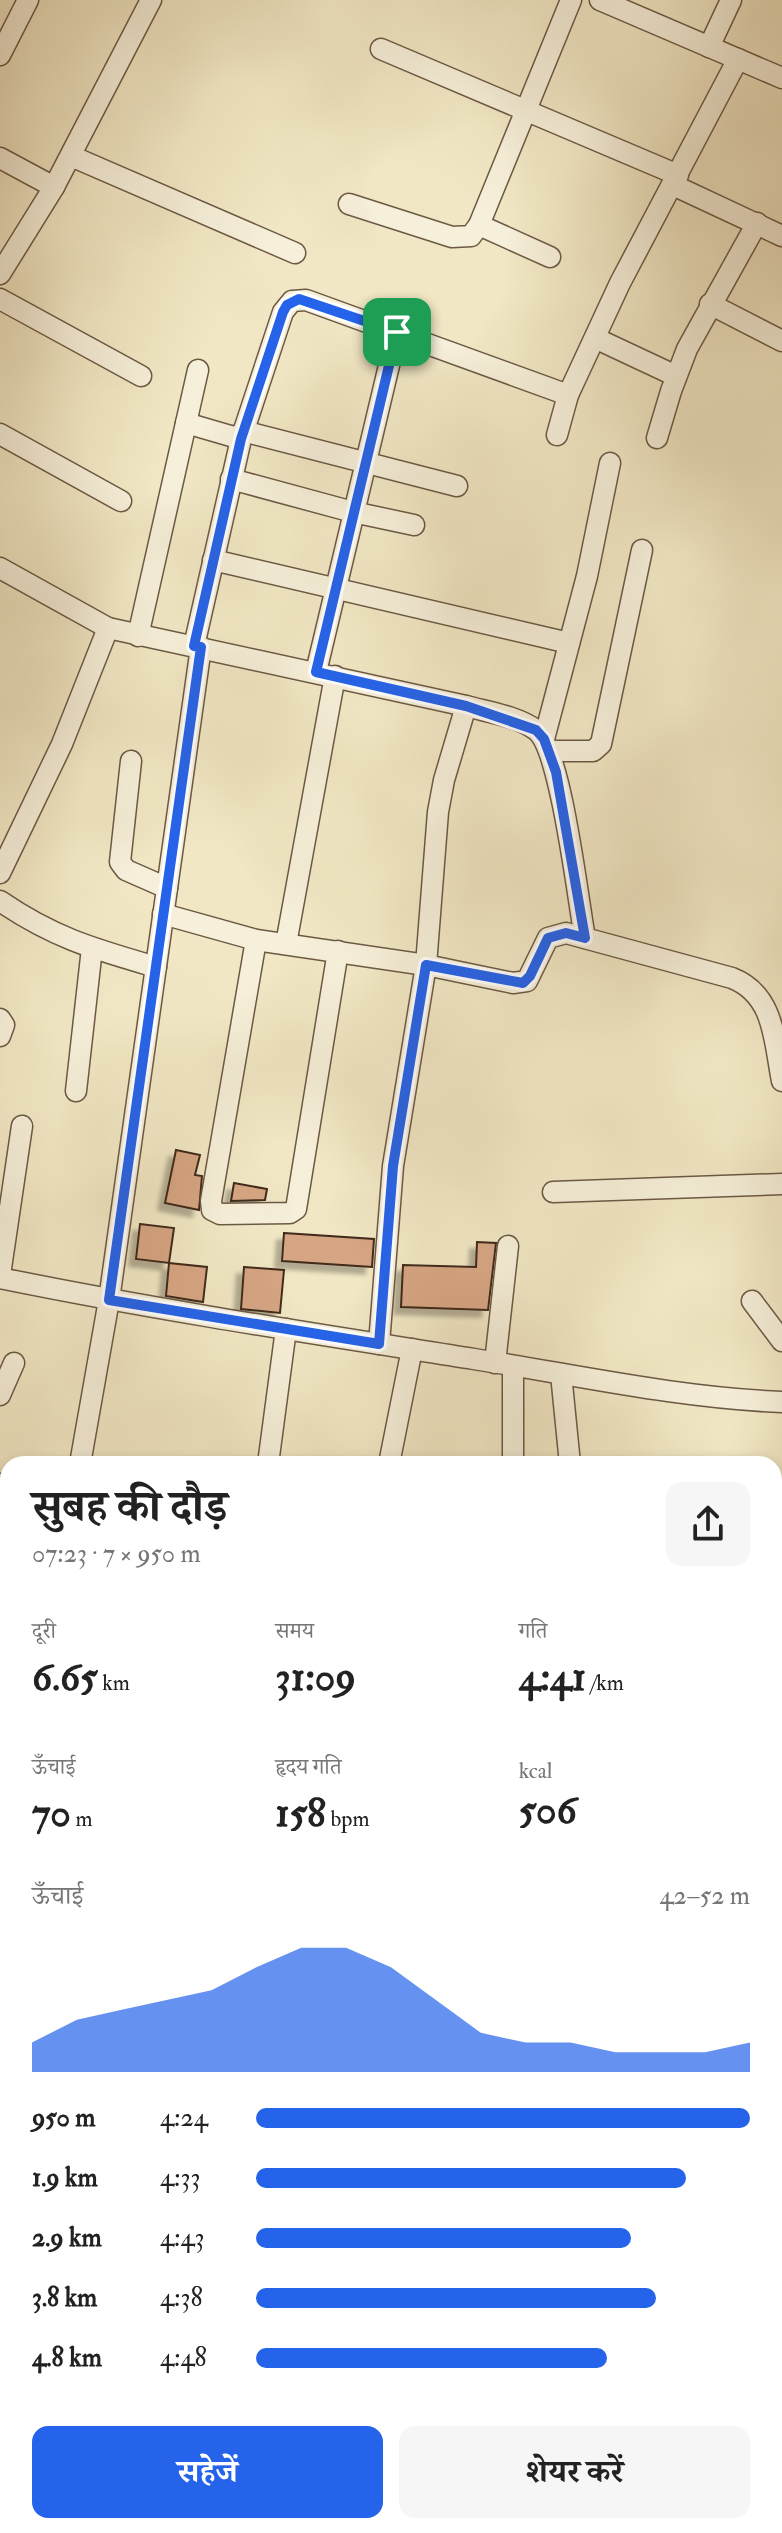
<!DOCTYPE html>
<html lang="hi">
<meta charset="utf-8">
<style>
:root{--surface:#fff;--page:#f6f6f6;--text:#222;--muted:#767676;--accent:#2563eb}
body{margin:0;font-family:"IM FELL Double Pica","Noto Serif Devanagari",serif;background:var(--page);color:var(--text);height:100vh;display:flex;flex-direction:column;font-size:30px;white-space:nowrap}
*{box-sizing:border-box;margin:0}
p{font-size:26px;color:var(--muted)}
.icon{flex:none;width:44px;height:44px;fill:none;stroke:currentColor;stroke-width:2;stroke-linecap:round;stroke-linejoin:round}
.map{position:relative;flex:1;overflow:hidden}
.details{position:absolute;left:0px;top:1456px;width:782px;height:1078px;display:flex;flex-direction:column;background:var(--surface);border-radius:24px 24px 0 0;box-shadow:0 4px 12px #0003}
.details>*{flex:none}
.pin{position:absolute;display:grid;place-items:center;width:68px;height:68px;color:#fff;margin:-34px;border-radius:16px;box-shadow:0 4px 12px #0006}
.round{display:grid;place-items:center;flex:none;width:84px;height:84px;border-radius:16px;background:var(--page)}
.head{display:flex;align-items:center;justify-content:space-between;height:136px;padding:0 32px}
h1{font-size:44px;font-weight:700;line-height:60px}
.figures{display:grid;grid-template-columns:repeat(3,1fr);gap:12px;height:136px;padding:8px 32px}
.figures div{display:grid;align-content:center}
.figures b{font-size:40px;font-weight:700}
.figures small{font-size:22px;font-weight:400}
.figures p{font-size:22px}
.chart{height:224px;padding:16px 32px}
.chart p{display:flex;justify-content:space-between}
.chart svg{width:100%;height:144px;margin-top:8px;fill:var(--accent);opacity:.7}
.action{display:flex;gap:16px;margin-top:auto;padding:16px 32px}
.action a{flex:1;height:92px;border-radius:16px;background:var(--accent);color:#fff;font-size:32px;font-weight:700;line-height:92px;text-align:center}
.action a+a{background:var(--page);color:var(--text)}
ul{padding:0 32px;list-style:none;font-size:26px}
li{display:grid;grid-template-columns:128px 96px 1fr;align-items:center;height:60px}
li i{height:20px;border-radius:10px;background:var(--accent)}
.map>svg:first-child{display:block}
.building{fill:#d6a583;stroke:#402a1a;stroke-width:2;filter:url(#shadow)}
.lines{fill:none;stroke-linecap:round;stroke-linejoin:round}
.minor-casing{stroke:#6c5944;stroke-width:23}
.minor{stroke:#f6efd9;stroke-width:20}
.route-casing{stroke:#fff;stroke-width:16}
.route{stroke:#2563eb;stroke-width:10}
</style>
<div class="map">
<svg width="782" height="2533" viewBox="0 0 782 2533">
<defs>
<filter id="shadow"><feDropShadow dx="-7" dy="7" stdDeviation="2" flood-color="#0004"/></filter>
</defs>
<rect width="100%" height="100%" fill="#f1e7c4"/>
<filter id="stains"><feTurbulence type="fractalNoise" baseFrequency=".0025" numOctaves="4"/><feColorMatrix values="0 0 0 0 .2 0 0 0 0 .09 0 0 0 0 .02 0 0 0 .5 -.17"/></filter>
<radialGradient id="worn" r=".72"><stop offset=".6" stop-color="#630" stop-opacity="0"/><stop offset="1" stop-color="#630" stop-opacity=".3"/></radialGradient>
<!-- building -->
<g class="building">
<polygon points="176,1150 200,1155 195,1175 202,1176 199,1210 165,1203"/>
<polygon points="234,1183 267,1189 265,1200 231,1201"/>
<polygon points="140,1224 174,1228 169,1263 136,1259"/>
<polygon points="284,1233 374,1239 372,1267 282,1261"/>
<polygon points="477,1242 496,1243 488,1310 401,1307 403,1265 476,1267"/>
<polygon points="169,1263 207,1267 203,1302 166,1296"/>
<polygon points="244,1267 284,1270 280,1313 241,1309"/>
</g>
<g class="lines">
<defs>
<g id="minor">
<polyline points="600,0 782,78"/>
<polyline points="709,47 731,0"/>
<polyline points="381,49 678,175"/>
<polyline points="0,55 28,0"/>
<polyline points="71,156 295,253"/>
<polyline points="0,158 54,187"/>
<polyline points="673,185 782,236"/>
<polyline points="349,204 452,237 471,236 479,225 571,0"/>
<polyline points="479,225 550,257"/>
<polyline points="0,274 54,187 151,0"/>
<polyline points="0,299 141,376"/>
<polyline points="710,304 782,341"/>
<polyline points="595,338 676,376"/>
<polyline points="186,423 241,439"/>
<polyline points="243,431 457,486"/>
<polyline points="0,434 121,501"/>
<polyline points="557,435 568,395 620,283 738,59"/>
<polyline points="657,438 671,391 687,349 757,223"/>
<polyline points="231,479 353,512 414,525"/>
<polyline points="213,560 569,643"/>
<path d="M 0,568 L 108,628 L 466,706 C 488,712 517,716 536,730 C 561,749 578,901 585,938"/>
<polyline points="138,636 198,370"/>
<polyline points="194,646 241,439 283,312 292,301 306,300 568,395"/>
<polyline points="316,672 397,332"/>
<polyline points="544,739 587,576 610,463"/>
<polyline points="550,751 593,751 601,744 642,550"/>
<polyline points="131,761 120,862 126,870 167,888"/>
<polyline points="0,873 62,744 108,628"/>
<path d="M 0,901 C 54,938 94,949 156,967"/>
<path d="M 163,914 L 256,940 L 426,965 L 513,983 L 527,981 L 548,938 L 566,933 L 732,978 C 775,995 774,1041 782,1081"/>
<polyline points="256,940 211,1201 212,1210 220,1214 290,1213 296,1209 338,951"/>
<polyline points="286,944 335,676"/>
<polyline points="0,1019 4,1025 0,1036"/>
<polyline points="76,1091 92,948"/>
<polyline points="553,1192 782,1184"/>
<polyline points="0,1275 22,1126"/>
<path d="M 0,1278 C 157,1310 316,1334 474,1359 C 576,1375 679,1398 782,1402"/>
<polyline points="752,1301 782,1341"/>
<polyline points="379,1344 393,1166 426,965 438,812 444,780 466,706"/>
<polyline points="495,1363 508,1246"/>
<polyline points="513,1366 513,1464"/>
<polyline points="561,1374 570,1464"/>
<polyline points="0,1395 14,1363"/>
<polyline points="80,1464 109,1300 201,647"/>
<polyline points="268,1464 286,1329"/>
<polyline points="389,1464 412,1349"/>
<polyline points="0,1484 8,1488"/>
<polyline points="0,1547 8,1550"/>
<polyline points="0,1755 8,1740"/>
<polyline points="0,2261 8,2236"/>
<polyline points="774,2298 782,2277"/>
<polyline points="0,2358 8,2360"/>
<polyline points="0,2507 8,2509"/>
<polyline points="55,2526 75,2533"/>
<polyline points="149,2533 151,2526"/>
<polyline points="222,2533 224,2526"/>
<polyline points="362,2533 365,2526"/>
<polyline points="688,2533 691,2526"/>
</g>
</defs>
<!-- minor casing -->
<use href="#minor" class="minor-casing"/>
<!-- minor -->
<use href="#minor" class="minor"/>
</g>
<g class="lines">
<defs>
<polygon id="route" points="299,299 397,332 316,672 466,706 536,730 544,739 556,772 585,938 566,933 548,938 530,976 523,983 426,965 393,1166 379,1344 109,1300 201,647 194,646 241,439 283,312 287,305"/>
</defs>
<!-- route casing -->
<use href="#route" class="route-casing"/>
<!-- route -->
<use href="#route" class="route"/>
</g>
<rect width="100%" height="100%" filter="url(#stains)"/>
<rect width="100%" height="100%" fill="url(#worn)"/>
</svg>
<div class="pin" style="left:397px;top:332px;background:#1e9e55"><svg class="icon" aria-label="arrive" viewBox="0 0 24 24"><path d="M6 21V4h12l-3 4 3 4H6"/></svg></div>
<section class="details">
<div class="head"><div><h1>सुबह की दौड़</h1><p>07:23 · 7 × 950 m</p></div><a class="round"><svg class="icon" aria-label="share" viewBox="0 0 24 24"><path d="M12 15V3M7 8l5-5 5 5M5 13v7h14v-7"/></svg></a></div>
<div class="figures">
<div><p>दूरी</p><b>6.65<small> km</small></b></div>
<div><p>समय</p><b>31:09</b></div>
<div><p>गति</p><b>4:41<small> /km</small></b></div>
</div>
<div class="figures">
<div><p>ऊँचाई</p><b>70<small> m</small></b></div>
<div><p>हृदय गति</p><b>158<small> bpm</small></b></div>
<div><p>kcal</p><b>506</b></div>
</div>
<div class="chart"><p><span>ऊँचाई</span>42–52 m</p>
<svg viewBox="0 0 160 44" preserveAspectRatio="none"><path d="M0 44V35L10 28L20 25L30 22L40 19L50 12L60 6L70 6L80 12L90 22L100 32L110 35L120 35L130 38L140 38L150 38L160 35V44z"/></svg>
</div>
<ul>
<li><b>950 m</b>4:24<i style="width:100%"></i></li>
<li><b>1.9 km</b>4:33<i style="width:87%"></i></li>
<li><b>2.9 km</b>4:43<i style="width:76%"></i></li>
<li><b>3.8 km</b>4:38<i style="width:81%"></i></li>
<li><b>4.8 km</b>4:48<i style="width:71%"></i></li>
</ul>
<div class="action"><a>सहेजें</a><a>शेयर करें</a></div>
</section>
</div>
